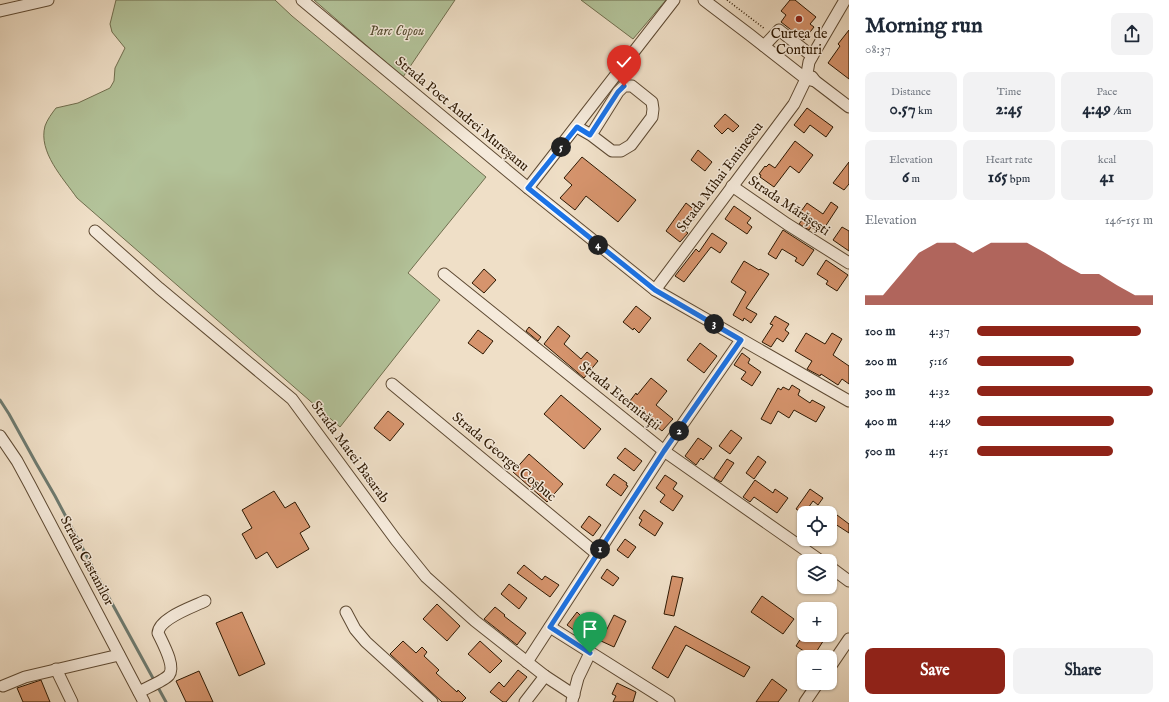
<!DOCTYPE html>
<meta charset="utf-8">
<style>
:root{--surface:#fff;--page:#f2f2f3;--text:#1f2937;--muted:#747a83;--accent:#8f2418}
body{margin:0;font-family:"IM FELL English",serif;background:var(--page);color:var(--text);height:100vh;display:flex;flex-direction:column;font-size:15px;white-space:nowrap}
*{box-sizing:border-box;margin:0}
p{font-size:13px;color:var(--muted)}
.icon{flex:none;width:22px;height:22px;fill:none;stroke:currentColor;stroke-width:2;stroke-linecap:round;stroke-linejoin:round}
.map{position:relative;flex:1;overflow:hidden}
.sheet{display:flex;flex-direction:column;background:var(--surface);width:320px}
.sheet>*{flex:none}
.tools{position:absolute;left:797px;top:506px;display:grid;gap:8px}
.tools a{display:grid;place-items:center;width:40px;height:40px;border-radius:8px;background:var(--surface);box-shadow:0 1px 3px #0004;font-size:20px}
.pin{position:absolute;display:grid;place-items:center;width:34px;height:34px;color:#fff;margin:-41px -17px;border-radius:50% 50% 50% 0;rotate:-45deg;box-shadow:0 0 4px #0007}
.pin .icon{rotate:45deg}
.km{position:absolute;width:20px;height:20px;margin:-10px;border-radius:50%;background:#222;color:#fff;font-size:11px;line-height:20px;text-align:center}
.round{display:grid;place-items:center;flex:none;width:42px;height:42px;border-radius:8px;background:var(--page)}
.headline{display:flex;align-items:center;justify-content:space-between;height:68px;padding:0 16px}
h1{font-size:22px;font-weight:700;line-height:30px}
.figures{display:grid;grid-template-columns:repeat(3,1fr);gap:6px;height:68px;padding:4px 16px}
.figures div{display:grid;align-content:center;border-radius:8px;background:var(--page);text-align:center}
.figures b{font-size:17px;font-weight:700}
.figures small{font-size:11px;font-weight:400}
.figures p{font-size:11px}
.chart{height:112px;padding:8px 16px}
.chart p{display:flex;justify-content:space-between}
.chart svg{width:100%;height:72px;margin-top:4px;fill:var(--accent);opacity:.7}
.cta{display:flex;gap:8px;margin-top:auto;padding:8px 16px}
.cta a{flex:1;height:46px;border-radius:8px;background:var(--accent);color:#fff;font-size:16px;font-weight:700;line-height:46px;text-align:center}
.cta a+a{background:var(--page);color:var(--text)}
ul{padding:0 16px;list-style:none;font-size:13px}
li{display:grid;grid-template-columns:64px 48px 1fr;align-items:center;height:30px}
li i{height:10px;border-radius:5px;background:var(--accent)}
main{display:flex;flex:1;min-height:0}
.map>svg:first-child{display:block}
.green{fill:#b3c39a;stroke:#706e4e}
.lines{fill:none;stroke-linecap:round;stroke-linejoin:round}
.stream{stroke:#6e7a6f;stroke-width:3}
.building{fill:#d6946d;stroke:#2d1802}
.minor-casing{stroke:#5e4a33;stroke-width:13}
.path{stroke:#2d1802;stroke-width:1.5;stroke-dasharray:1 2;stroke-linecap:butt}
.minor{stroke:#f5eadb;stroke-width:11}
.route-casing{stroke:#fff;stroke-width:8}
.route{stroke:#1a73e8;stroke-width:5}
.poi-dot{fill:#8f2418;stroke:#f5eadb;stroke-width:1.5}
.labels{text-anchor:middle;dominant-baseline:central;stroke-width:3;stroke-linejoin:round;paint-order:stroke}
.park-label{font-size:14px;font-style:italic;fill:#554b30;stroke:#f5eadb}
.poi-label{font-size:14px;fill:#2d1802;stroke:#f5eadb}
.street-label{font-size:14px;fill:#2d1802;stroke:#f5eadb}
</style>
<main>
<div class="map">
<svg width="849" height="702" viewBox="0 0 849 702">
<rect width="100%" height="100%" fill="#efdfc7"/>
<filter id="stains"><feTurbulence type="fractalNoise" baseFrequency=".005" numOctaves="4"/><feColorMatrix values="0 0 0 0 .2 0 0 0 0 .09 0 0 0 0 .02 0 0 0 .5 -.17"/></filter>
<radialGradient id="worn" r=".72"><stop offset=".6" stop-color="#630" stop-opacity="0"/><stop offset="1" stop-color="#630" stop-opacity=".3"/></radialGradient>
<!-- green -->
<g class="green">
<path d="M 116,0 L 275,0 L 292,16 L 486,177 L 408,273 L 440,300 L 340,427 L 77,198 C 63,178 38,152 45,126 C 47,120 52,113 56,108 L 78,103 L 110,88 L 114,81 L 115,68 L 125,48 L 112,32 L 110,24 Z"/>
<polygon points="314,0 455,0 403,77"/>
<polygon points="581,0 666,0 633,39"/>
</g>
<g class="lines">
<!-- stream -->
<polyline class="stream" points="0,400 9,414 36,463 55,496 102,585 166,702"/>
</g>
<!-- building -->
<g class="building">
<polygon points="790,0 795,0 816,17 810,24 814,27 804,40 781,22 786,15 781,11"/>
<polygon points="849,30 849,79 828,63 840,46 838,44"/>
<polygon points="807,108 833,127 826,137 810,125 804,133 794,125"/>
<polygon points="725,114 739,126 733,132 728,128 722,134 714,126"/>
<polygon points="795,141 813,155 799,173 790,166 774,187 760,177 761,175 759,174 765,166 766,167 769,164 775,168"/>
<polygon points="698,150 712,162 705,171 691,160"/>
<polygon points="582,157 636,200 618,222 586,196 575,210 560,198 572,185 564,178"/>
<polygon points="849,162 849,184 844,190 833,183"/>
<polygon points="831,202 838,207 821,233 811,227 809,230 799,224 802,220 797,217 807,203 823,214"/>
<polygon points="686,203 696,211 693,216 695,218 685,231 688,233 680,242 666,231"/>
<polygon points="734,206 751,218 747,223 752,227 747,234 725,219"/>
<polygon points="842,227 849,231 849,251 833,240"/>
<polygon points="783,230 814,250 803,266 795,261 797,258 782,249 776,259 768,254"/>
<polygon points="712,233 727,243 720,253 711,247 684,282 675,276 696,249 699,252"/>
<polygon points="826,260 848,275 837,291 826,284 828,281 817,274"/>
<polygon points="744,261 759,270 760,269 769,274 746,308 757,314 751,323 744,318 743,321 733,315 746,292 731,282"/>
<polygon points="484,269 496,280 484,293 472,283"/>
<polygon points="636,306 651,318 639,333 634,328 633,330 623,322"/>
<polygon points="775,316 789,324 785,330 789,333 783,342 777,338 771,347 762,342 773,325 770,324"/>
<polygon points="558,326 570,336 564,344 581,359 587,352 598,361 584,378 544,344"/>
<polygon points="529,327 541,337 538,341 526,331"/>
<polygon points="478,330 493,341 483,354 468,343"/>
<polygon points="806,333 825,344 832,333 842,339 833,355 849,366 849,384 842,379 838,385 821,374 820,376 807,369 812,361 795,351"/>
<polygon points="700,343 717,356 704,373 687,360"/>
<polygon points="742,353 750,359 748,363 761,372 752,386 741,379 746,372 734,365"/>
<polygon points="651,378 667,391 656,405 673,419 662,431 642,415 641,416 626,406 636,393 637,395"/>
<polygon points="792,385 800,390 798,395 810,403 812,400 825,407 816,422 794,410 789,418 778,411 771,424 761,419 778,388 781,390 783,387 789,390"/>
<polygon points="561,395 601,429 584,449 544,414"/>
<polygon points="388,411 404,424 390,441 374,428"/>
<polygon points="731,430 742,438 730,454 719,446"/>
<polygon points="698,438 712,448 703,460 701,458 696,465 685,456"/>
<polygon points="625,448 642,461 634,471 617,458"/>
<polygon points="529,454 563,484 547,502 513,472"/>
<polygon points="758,456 766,462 754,479 746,473"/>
<polygon points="727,459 734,463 721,482 714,478"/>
<polygon points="614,474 627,483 626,485 628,486 621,496 606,485"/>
<polygon points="665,475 677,483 673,489 683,496 673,511 660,502 665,495 656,488"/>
<polygon points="755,480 773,493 775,489 788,498 777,513 754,497 750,502 743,497"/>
<polygon points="810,489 823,498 818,505 813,501 804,514 796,509"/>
<polygon points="274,491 285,508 295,502 310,527 300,533 309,549 277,568 267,552 256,559 242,534 252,528 242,510"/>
<polygon points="644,510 663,523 655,536 639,525 642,520 639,518"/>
<polygon points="837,515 849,524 849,533 832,522"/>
<polygon points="589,516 601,525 593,536 581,527"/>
<polygon points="625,539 636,547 628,558 617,550"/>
<polygon points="524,565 542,580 545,576 559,585 550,597 517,573"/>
<polygon points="607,569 619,578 613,586 601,578"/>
<polygon points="672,576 683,578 674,616 664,614"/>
<polygon points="509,584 527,598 519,609 501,594"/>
<polygon points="762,596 794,619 783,634 751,612"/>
<polygon points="437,604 460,626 447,641 423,619"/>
<polygon points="495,607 505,615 504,616 526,633 517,645 484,619"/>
<polygon points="242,612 265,664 239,676 216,623"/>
<polygon points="577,612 581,616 583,614 595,623 587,634 582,630 579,634 567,625"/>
<polygon points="614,615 626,621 614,647 601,641"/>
<polygon points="675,626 750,667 744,677 686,645 668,678 652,668"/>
<polygon points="803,635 827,635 813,657 796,646"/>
<polygon points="403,641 416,653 422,647 427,652 424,656 439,670 436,673 457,692 458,690 466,698 462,702 442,702 390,654"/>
<polygon points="480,641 502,661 490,673 468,654"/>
<polygon points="518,670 527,677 506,702 503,702 490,692 499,682 504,687"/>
<polygon points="199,671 213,702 186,702 176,681"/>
<polygon points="772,679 787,690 778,702 756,702"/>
<polygon points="41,680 50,702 23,702 17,688"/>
<polygon points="617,683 636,692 633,702 613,702 616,696 612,694"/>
</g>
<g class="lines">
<defs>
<g id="minor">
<polyline points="302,0 528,188 655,290 849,401"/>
<polyline points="704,0 750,35 806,79 815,81"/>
<polyline points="0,11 48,0"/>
<polyline points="764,46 779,30 812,56"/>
<polyline points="812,77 815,81 849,107"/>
<polyline points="577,127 591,135 612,151 621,151 631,145 652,117 653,109 652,102 632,86 624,86 618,92 591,135"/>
<polyline points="732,186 787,224 849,263"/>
<polyline points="528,188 674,0"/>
<polyline points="95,231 159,288 292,399 396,540 426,577 475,621 545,676 574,695"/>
<polyline points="444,274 664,451 821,561"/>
<polyline points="655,290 794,104 806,79 809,62 814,53 845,0"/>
<polyline points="392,384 597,554"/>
<polyline points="0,436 17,461 30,485 144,702"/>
<polyline points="830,567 849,581"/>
<polyline points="346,612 355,629 366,642 432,702"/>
<polyline points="550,627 669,702"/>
<polyline points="527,662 664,451 741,340"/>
<polyline points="830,667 849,639"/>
<polyline points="56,669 72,702"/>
<polyline points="3,686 25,677 119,655"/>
<path d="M 139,692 C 146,688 164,681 169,675 C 176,666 162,642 158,633 C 159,618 193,607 205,601"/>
<polyline points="572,701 578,678 590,653"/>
<polyline points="525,702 545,676"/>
<polyline points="805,702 818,683"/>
</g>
</defs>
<!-- minor casing -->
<use href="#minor" class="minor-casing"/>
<!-- path -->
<polyline class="path" points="727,0 765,29"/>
<!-- minor -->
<use href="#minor" class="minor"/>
</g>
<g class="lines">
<defs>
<polyline id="route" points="590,653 550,627 664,451 741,340 655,290 528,188 577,127 590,135 618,92 624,86"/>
</defs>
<!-- route casing -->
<use href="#route" class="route-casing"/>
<!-- route -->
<use href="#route" class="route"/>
</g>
<!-- markers -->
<circle class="poi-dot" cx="799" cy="19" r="4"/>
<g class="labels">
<!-- park labels -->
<g class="park-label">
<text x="397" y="31">Parc Copou</text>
</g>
<!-- poi labels -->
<g class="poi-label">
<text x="799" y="34">Curtea de<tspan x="799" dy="16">Conturi</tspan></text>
</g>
<!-- street labels -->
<g class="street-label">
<text transform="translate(462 114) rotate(40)">Strada Poet Andrei Mureșanu</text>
<text transform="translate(720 177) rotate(-53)">Strada Mihai Eminescu</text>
<text transform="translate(789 206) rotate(34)">Strada Mărășești</text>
<text transform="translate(620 396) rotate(39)">Strada Eternității</text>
<text transform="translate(350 452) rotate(54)">Strada Matei Basarab</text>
<text transform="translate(504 457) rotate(40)">Strada George Coșbuc</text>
<text transform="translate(87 561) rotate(62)">Strada Castanilor</text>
</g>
</g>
<rect width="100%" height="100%" filter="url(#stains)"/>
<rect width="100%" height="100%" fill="url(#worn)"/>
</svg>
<div class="tools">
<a><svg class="icon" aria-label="locate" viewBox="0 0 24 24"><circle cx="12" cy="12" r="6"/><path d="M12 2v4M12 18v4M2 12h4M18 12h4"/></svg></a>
<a><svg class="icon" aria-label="layers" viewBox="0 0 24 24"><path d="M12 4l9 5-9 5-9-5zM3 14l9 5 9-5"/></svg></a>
<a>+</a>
<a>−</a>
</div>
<div class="pin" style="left:590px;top:653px;background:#1e9e55"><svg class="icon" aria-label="arrive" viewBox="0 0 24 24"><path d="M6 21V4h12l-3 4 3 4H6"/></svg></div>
<div class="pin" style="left:624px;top:86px;background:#d93025"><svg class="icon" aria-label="check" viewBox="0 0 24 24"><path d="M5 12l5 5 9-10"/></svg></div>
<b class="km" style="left:600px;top:549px">1</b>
<b class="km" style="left:679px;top:431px">2</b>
<b class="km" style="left:714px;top:324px">3</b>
<b class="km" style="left:598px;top:245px">4</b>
<b class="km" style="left:561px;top:147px">5</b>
</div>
<section class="sheet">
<div class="headline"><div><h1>Morning run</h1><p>08:37</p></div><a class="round"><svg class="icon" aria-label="share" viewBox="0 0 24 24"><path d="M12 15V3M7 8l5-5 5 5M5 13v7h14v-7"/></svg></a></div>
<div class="figures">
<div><p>Distance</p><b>0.57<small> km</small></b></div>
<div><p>Time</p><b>2:45</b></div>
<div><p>Pace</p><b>4:49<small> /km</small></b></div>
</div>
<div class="figures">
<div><p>Elevation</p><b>6<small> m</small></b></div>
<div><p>Heart rate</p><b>165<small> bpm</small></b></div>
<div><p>kcal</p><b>41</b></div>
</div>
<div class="chart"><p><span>Elevation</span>146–151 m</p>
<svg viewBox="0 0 160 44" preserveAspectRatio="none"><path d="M0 44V38L10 38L20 25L30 12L40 6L50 6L60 12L70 6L80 6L90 6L100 12L110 19L120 25L130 25L140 32L150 38L160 38V44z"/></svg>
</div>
<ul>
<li><b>100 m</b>4:37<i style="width:93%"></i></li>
<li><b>200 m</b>5:16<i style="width:55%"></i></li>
<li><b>300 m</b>4:32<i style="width:100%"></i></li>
<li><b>400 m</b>4:49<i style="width:78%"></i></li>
<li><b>500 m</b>4:51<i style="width:77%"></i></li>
</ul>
<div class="cta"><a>Save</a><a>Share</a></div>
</section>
</main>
